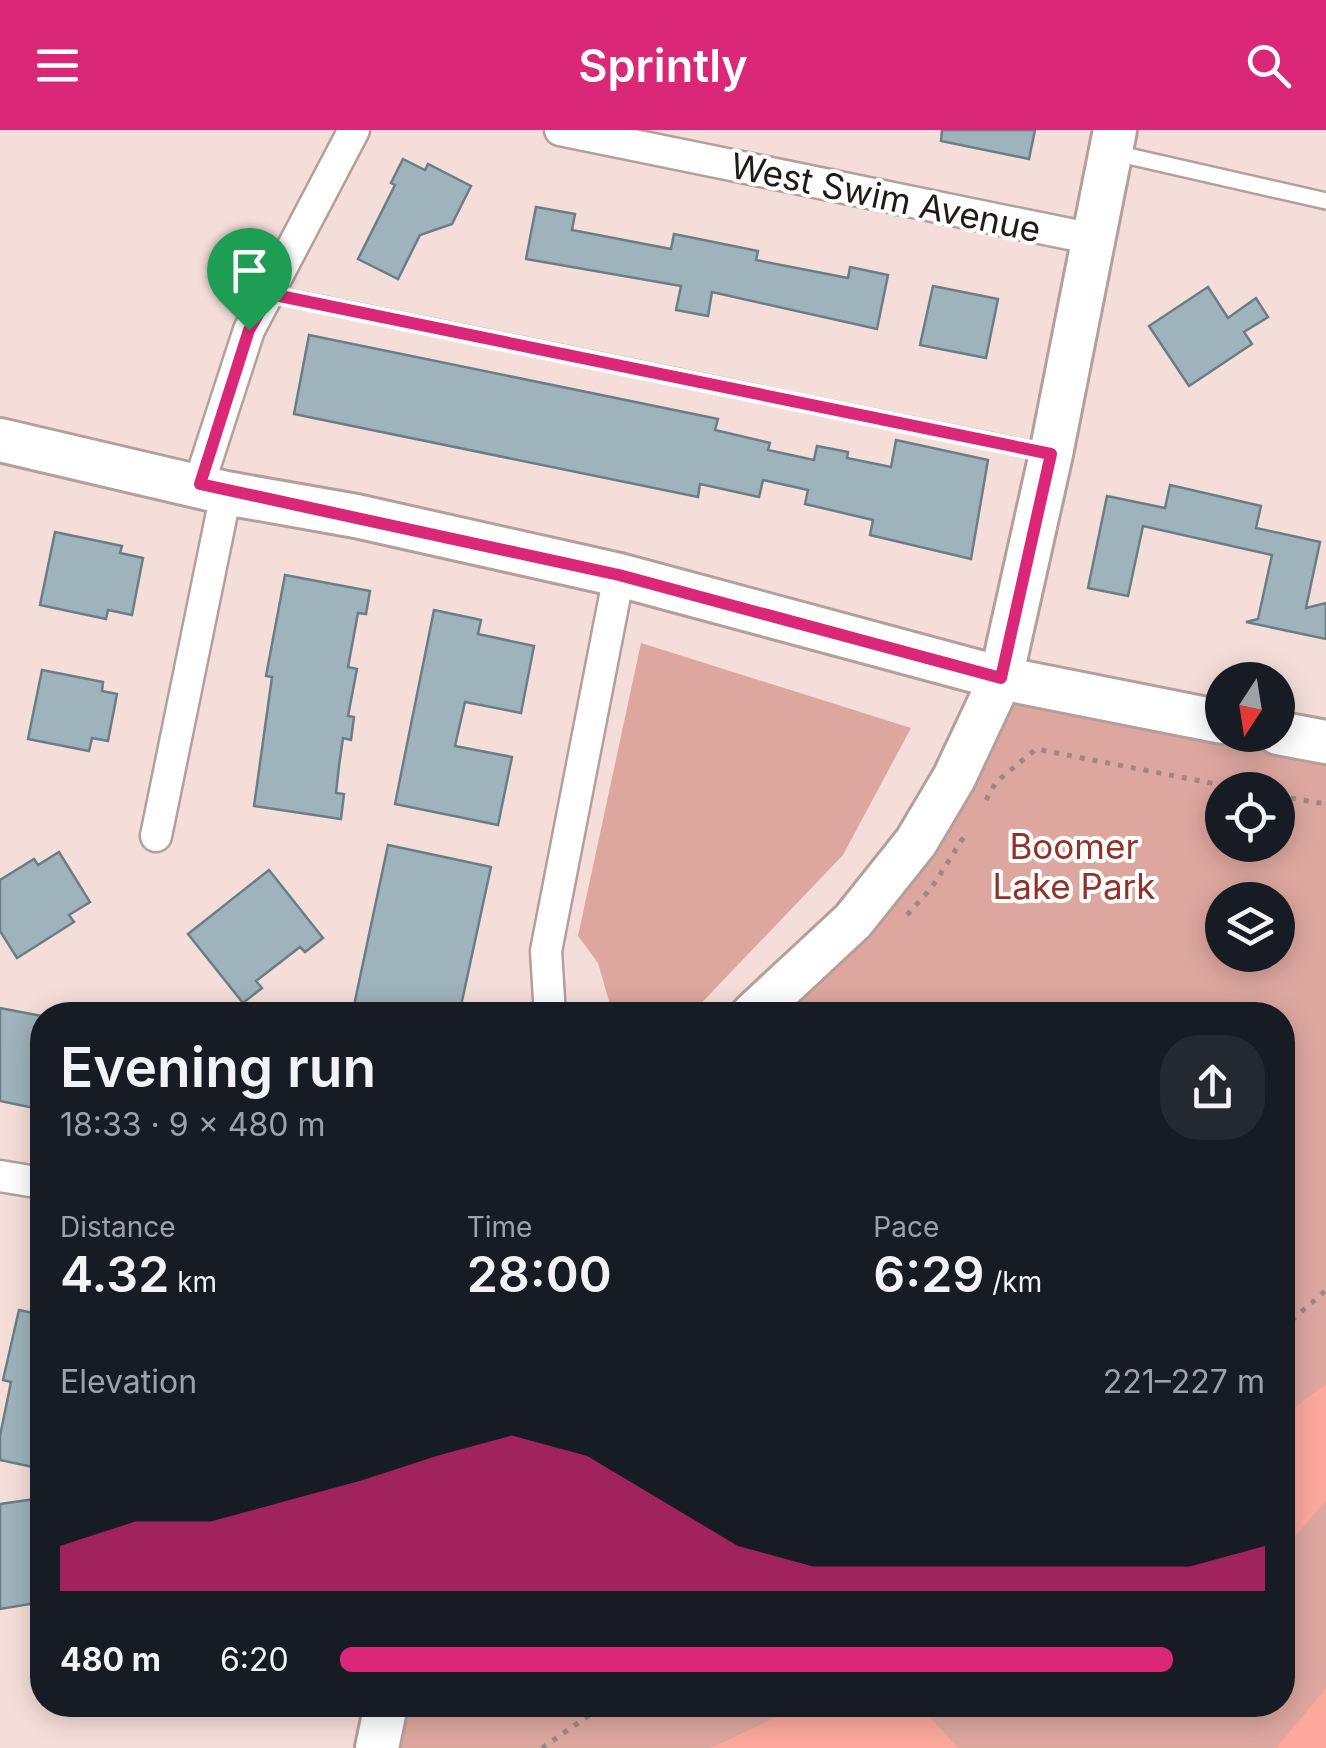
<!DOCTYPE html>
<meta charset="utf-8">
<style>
:root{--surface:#171b24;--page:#242831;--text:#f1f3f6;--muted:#9ea1a6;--accent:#db2777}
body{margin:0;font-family:Inter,sans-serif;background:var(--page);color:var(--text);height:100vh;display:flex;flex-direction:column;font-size:38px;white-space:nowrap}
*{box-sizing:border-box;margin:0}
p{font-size:32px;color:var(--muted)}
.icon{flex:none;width:55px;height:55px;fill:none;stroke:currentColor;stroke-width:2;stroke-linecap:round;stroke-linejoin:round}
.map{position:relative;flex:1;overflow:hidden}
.details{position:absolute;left:30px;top:872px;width:1265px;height:715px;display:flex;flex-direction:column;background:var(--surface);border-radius:40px;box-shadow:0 5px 25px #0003}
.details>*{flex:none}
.needle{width:65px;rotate:192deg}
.controls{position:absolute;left:1205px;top:532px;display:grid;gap:20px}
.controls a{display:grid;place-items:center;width:90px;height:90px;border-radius:50%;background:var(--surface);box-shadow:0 5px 25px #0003;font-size:50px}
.pin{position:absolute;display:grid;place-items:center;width:85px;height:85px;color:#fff;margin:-102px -42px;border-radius:50% 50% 50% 0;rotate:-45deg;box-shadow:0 0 10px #0007}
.pin .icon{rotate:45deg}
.round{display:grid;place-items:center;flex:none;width:105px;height:105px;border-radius:40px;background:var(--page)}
.head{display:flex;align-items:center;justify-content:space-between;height:170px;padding:0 30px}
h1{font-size:55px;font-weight:600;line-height:75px}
.stats{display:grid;grid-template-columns:repeat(3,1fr);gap:15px;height:170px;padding:10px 30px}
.stats div{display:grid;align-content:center}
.stats b{font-size:50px;font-weight:600}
.stats small{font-size:28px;font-weight:400}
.stats p{font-size:28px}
.chart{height:280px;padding:20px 30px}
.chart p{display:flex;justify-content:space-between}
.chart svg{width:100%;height:180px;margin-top:10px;fill:var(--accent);opacity:.7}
ul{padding:0 30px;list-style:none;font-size:32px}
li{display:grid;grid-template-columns:160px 120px 1fr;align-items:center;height:75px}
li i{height:25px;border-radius:12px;background:var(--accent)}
header{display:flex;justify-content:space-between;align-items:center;height:130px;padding:0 30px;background:var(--accent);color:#fff;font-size:45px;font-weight:600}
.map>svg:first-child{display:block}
.green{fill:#dda79f;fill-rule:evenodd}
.water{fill:#fca89c}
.building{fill:#9fb3bc;stroke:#6b7e87;stroke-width:2.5}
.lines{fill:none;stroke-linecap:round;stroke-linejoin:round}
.lane-casing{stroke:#b49f9b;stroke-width:20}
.street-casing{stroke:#b49f9b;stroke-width:35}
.secondary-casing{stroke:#b49f9b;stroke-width:48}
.path{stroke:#9a8a87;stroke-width:5;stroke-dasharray:5 8;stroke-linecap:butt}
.lane{stroke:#fff;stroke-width:15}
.street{stroke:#fff;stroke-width:30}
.secondary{stroke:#fff;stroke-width:42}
.route-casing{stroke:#fff;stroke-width:20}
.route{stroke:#db2777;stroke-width:12}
.labels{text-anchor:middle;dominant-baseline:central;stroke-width:8;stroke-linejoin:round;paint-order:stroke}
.street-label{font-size:35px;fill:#221a19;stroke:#fff}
.park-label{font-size:35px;fill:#923129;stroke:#fff}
</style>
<header><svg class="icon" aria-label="menu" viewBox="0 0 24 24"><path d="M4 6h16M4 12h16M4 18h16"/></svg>Sprintly<svg class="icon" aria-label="search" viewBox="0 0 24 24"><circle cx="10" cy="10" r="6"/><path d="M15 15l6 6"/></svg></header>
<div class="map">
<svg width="1326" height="1618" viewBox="0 0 1326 1618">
<rect width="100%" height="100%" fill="#f5deda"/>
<!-- green -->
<g class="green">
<polygon points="641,513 911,598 843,725 690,885 613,885 598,833 578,806"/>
<path d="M 1002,551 L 1222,605 L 1265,605 L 1326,617 L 1326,1618 L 378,1618 L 387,1575 L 1282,1575 L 1282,885 L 754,885 L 855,793 ZM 1222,660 L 1278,660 L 1278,715 L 1222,715 ZM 1222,770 L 1278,770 L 1278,825 L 1222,825 Z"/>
</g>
<!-- water -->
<g class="water">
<polygon points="1326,1254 1326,1370 1283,1421 1283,1286"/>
<polygon points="1326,1558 1326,1618 1276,1618"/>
<polygon points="801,1575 919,1575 958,1618 711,1618"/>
</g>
<!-- building -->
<g class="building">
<polygon points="942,0 1035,0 1029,29 941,11"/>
<polygon points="403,29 425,40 428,34 471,56 452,94 420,105 398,149 358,129 395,55 391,53"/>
<polygon points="536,77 575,84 572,100 671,119 674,104 758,121 756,130 848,148 850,137 888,145 877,199 712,162 708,186 676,180 681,156 526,129"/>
<polygon points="933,156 998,169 986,228 920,215"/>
<polygon points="1208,157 1228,188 1256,168 1268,187 1244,202 1252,214 1189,256 1149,196"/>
<polygon points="309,205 718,289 715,300 770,313 768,320 814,330 817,316 848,322 847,328 891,337 896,310 988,330 971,429 870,405 873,390 805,374 808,360 763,350 759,367 700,354 698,367 294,284"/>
<polygon points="1170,355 1261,376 1256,398 1320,412 1306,478 1326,473 1326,509 1246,492 1258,489 1272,425 1143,396 1128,466 1088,458 1107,366 1165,378"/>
<polygon points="55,402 122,416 120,423 143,428 132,485 108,480 106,489 40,475"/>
<polygon points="285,445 370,461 366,484 358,483 348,537 357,539 348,586 354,587 351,610 343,608 339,636 336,663 344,664 341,689 254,676 272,547 266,546"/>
<polygon points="434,480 481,490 478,504 534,516 521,583 465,572 455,616 512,627 498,695 395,674"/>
<polygon points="42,540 103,552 102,561 117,564 108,611 92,608 89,621 28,609"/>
<polygon points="388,715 491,737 459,885 352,885"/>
<polygon points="59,722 90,772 69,785 74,792 17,828 0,801 0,750 34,729 38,735"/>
<polygon points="269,740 323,808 305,822 300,817 256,851 262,858 243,873 188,804"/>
<polygon points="0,878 42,886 39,979 0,971"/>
<polygon points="19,1180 42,1185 42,1339 0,1330 0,1306 11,1252 3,1250"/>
<polygon points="42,1368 42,1472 0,1479 0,1374"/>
</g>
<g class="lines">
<defs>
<g id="lane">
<polyline points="1115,23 1326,71"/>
<polyline points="271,164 1047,323"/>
</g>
<g id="street">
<polyline points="560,0 1094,109"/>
<polyline points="199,354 249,200 354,0"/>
<polyline points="156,706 226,363"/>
<polyline points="550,885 546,821 619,445"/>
<polyline points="0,1046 42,1053"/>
</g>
<g id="secondary">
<polyline points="0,310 226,363 356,386 619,445 1001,548 1222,592"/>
<polyline points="1278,603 1326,612"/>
<polyline points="752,885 853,791 916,712 954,648 1001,548 1051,324 1115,0"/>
<polyline points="377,1618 386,1575"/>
</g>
</defs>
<!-- lane casing -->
<use href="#lane" class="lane-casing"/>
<!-- street casing -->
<use href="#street" class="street-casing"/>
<!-- secondary casing -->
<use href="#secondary" class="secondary-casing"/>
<!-- path -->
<g class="path">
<polyline points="1278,666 1326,674"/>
<polyline points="986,670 996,652 1036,619 1247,660"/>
<polyline points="907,785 932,757 965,705"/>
<polyline points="1282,1199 1326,1160"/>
<polyline points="542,1618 604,1575"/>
</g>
<!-- lane -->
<use href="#lane" class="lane"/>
<!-- street -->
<use href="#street" class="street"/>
<!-- secondary -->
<use href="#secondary" class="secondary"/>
</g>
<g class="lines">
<defs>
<polygon id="route" points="270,164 1051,324 1001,548 619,445 200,354 249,200"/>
</defs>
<!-- route casing -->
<use href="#route" class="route-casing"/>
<!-- route -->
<use href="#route" class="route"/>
</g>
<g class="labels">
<!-- street labels -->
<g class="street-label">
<text transform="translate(886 67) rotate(12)">West Swim Avenue</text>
</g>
<!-- park labels -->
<g class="park-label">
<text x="1074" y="716">Boomer<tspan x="1074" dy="40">Lake Park</tspan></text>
</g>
</g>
</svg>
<div class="controls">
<a><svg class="needle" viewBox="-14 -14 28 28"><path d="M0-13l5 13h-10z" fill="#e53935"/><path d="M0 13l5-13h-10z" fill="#9ea1a6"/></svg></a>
<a><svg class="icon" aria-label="locate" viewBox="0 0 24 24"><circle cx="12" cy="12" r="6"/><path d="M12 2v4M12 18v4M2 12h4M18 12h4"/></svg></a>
<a><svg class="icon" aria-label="layers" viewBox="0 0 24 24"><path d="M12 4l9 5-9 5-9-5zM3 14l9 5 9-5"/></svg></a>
</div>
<div class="pin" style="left:249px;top:200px;background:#1e9e55"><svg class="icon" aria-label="arrive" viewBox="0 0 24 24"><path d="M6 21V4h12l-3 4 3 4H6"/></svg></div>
<section class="details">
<div class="head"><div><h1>Evening run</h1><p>18:33 · 9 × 480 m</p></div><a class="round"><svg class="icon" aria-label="share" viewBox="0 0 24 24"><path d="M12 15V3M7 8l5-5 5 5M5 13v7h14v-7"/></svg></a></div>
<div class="stats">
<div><p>Distance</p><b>4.32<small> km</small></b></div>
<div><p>Time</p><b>28:00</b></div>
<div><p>Pace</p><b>6:29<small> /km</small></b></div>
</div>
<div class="chart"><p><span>Elevation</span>221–227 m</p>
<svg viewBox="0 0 160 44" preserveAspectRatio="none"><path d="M0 44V33L10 27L20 27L30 22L40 17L50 11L60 6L70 11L80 22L90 33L100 38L110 38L120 38L130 38L140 38L150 38L160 33V44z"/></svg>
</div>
<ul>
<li><b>480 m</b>6:20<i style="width:90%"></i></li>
</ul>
</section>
</div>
